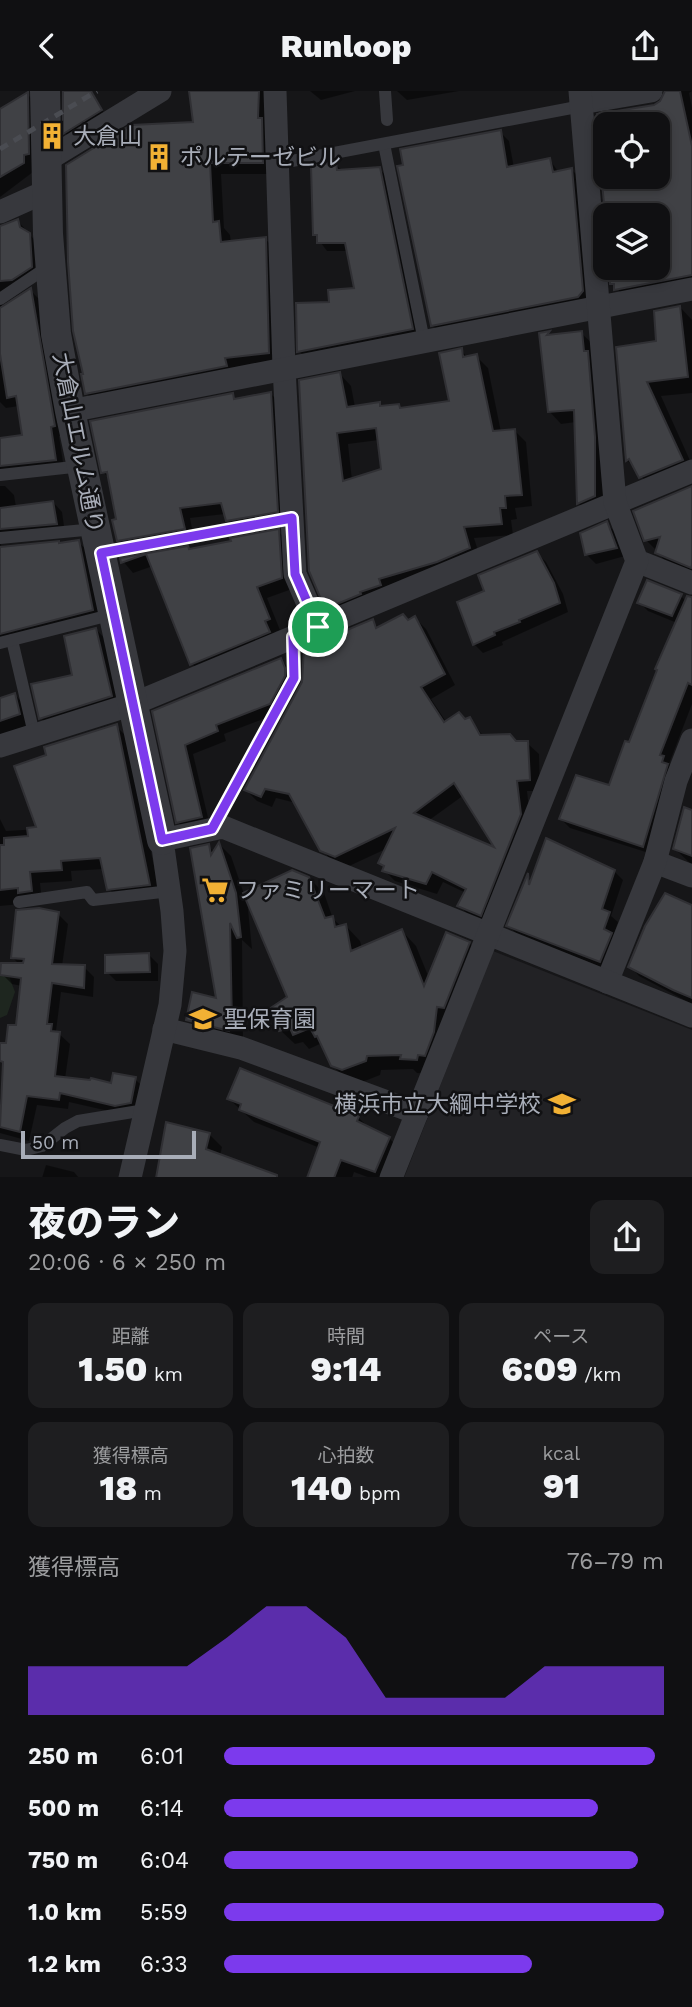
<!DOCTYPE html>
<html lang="ja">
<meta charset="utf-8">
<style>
:root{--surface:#101012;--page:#1e1e20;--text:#f1f3f6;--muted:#9c9d9f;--line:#303032;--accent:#7c3aed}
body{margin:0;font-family:"Work Sans","Noto Sans JP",sans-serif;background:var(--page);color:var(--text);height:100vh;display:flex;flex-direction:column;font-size:26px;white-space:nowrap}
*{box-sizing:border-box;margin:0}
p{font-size:23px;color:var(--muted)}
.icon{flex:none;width:38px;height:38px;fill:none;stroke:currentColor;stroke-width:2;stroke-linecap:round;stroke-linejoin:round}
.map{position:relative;height:1086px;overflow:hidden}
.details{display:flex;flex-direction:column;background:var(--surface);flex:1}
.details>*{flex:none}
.fabs{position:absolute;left:593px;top:21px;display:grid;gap:14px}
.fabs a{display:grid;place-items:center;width:77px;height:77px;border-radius:14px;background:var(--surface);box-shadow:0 4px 10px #0003,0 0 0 2px var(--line);font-size:35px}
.scale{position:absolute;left:21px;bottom:18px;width:175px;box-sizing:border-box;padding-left:7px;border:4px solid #a8adb8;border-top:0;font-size:19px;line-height:24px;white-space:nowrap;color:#a8adb8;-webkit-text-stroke:5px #111113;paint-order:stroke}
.pin{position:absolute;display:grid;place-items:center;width:60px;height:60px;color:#fff;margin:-30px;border:4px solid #fff;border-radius:50%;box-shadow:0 2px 7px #0007}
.round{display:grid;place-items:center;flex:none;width:74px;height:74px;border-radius:14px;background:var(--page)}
.overview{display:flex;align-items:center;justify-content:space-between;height:119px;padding:0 28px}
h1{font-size:38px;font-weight:800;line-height:52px}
.metrics{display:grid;grid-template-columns:repeat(3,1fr);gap:10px;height:119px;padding:7px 28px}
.metrics div{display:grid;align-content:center;border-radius:14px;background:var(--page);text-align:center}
.metrics b{font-size:35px;font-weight:800}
.metrics small{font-size:19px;font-weight:400}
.metrics p{font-size:19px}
.chart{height:196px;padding:14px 28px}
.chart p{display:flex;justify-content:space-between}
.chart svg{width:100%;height:126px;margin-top:7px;fill:var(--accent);opacity:.7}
ul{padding:0 28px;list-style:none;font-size:23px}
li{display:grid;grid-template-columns:112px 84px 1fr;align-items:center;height:52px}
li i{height:18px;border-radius:9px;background:var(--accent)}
header{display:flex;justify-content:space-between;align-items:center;height:91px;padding:0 28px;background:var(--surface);font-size:32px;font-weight:800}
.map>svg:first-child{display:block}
.built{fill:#222225}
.green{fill:#1e261f}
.shadow{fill:#0007;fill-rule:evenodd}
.building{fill:#404145;stroke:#303034;stroke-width:2;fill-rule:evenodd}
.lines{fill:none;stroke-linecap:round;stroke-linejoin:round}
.service{stroke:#37383d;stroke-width:12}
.minor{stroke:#37383d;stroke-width:23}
.tertiary{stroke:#37383d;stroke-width:30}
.rail{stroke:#4a4c52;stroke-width:5;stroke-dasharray:9 7;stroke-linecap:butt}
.route-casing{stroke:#fff;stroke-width:14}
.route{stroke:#7c3aed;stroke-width:9}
.labels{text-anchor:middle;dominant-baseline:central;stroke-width:5;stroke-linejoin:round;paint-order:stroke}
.poi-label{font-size:23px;fill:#a8adb8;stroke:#111113;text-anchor:start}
.street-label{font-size:23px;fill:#a8adb8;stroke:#111113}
</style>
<header><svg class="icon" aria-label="back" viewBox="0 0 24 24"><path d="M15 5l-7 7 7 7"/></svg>Runloop<svg class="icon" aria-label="share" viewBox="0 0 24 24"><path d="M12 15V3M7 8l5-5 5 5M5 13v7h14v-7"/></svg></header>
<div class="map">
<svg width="692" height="1087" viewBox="0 0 692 1087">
<rect width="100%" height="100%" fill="#161618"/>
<!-- built -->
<polygon class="built" points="493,860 692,939 692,1086 404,1087"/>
<!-- green -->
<polygon class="green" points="0,874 6,877 15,901 7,924 0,927"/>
<!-- shadow -->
<g class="shadow">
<polygon points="64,0 90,0 105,24 69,46 65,42"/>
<polygon points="190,0 279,0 274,83 221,83 224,137 230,144 231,152 265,148 277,159 280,273 98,314 86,302 195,33"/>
<polygon points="310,0 355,0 321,9"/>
<polygon points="397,0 459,0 407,9"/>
<path d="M 666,0 L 692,0 L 689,2 L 692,17 L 692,197 L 628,210 L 612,192 L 611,177 L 658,177 L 658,124 L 606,124 L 598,26 L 655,15 L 662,12 ZM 606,33 L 658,33 L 658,86 L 606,86 Z"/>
<polygon points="27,3 36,12 33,81 0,106 0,19"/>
<polygon points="500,41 509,50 514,77 550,69 559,82 572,79 581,88 591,209 440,242 431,233"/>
<polygon points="335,73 343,80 379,78 388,86 420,246 308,269 299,260 330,212 356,199 348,160 327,160 315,144"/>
<polygon points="18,130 38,153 41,185 4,210 0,219 0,136"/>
<polygon points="31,200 40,209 63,344 59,345 64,378 0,387 0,349 24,346 19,315 6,317 0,311 0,219"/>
<polygon points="680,216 692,229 692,302 661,305 692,374 655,401 627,369 618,257 658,252"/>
<polygon points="549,242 552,245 581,242 594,254 607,417 590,424 578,412 576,331 561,333 549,320 541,244"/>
<path d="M 461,259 L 468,267 L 476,265 L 488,277 L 501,341 L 514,339 L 526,351 L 532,415 L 515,417 L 517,428 L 511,429 L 513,444 L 474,447 L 481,469 L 338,528 L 327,517 L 340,283 L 351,295 L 355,316 L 379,313 L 383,317 L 399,315 L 403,319 L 451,312 ZM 379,349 L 383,380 L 352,389 L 348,353 Z"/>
<polygon points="271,303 281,313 288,431 238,440 227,429 225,423 190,427 194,448 129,460 118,449 118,430 110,388 103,381 232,304 237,309"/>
<polygon points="0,395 5,395 14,404 16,416 53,411 62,421 65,442 1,452 0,458 78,451 88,460 101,528 0,554"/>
<polygon points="692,397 692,481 666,471 657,461 658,457 655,458 646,449"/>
<polygon points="607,433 616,442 625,465 596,473 587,464 582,443"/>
<polygon points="278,440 289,451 292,498 267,507 280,539 275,541 279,552 203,583 192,573 153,475 133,482 122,469 188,457 191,459 233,452"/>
<polygon points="537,462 546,471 563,503 568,521 502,551 503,554 483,562 474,553 487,501"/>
<polygon points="681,505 690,514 692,522 692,613 669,673 672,676 652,763 570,737 561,728 610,696 630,654 677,532 648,520 639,511"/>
<path d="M 415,527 L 426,538 L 455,594 L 431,608 L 447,632 L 470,628 L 484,646 L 527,652 L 539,663 L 540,700 L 527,700 L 531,735 L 492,834 L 470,826 L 460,815 L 466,802 L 443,791 L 437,803 L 395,790 L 384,779 L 388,757 L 347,776 L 333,771 L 322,759 L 296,712 L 276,707 L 272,716 L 257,710 L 246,699 L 372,530 L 379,537 ZM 464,704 L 498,759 L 428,730 Z"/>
<polygon points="96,538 105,548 120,614 50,636 41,627 74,585"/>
<polygon points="281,569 290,578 294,587 279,622 224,643 226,650 193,663 210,735 187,740 178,731 154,621"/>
<polygon points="15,604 26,615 30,634 0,645 0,611"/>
<polygon points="116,635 127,646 160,804 120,809 109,798 104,778 71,780 72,790 40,792 42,811 0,815 0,728 6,740 39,738"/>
<polygon points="692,721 692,774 675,758"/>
<polygon points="220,754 231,765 244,803 309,787 324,802 333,828 342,836 346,835 360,850 362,857 402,840 416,855 429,887 469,852 484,867 431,983 417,982 413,978 381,979 380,984 357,993 347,989 332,974 322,952 309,958 303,951 295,953 280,939 289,907 247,808 252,858 242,849 243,946 200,941 188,928 219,909 208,755 215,762"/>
<polygon points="614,780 623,789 611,825 618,831 613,846 609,879 518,844 509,835 528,785 532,790"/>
<polygon points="692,816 692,913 639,885 630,875"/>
<polygon points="58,823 68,833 62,875 84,876 94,886 93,906 61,901 56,940 70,953 65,988 113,994 135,988 145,998 140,1022 126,1024 69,1011 68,1018 37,1014 29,1050 0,1042 0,1007 4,973 0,969 17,936 22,895 12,893 2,883 20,874 13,867"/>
<polygon points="149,864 158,873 158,890 116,890 107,881"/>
<polygon points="229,1008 358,1026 370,1038 389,1047 402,1060 390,1087 370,1087 354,1081 352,1087 309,1087 320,1057 254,1031"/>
<polygon points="209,1043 222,1056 220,1065 279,1087 158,1087"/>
<polygon points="46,1074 74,1081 79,1087 42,1087"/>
</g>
<!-- building -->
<g class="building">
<polygon points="63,0 91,0 102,19 63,43"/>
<polygon points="189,0 259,0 258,27 262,27 263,72 210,72 213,131 219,130 221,151 266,146 269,262 225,267 227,275 85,303 81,283 83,283 73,240 68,171 66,74 131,34 193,31"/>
<polygon points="665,0 680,0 692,55 692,184 614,199 614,193 610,193 609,177 658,177 658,115 606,123 606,134 600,70 606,69 606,86 658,86 658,30 640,33 598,33 597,23 654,14 660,10"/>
<polygon points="28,1 29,63 24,64 24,72 0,86 0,18"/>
<polygon points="501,39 507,76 550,67 553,81 572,77 583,200 578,206 431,235 397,75 403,74 400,58"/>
<polygon points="336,71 337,79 380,76 413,238 297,261 296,212 329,211 328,199 354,197 345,152 317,152 317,144 313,144 311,75"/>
<polygon points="18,128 20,136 30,142 32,176 12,189 0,190 0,135"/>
<polygon points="31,197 55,335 51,336 56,369 0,375 0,347 22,344 16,305 7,307 0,263 0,217"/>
<polygon points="680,215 688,286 647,291 683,369 639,387 629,368 626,370 616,256 656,250 654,220"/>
<polygon points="550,240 547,244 582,240 584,260 588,260 595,346 595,405 577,413 574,319 548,321 539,242"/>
<path d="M 462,257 L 463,266 L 477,263 L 493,340 L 515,338 L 522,404 L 505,405 L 506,417 L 500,417 L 502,433 L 464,436 L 470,457 L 437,471 L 379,488 L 381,494 L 360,501 L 361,503 L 325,518 L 309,480 L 299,289 L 340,281 L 347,316 L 380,311 L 380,315 L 399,313 L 400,317 L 449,310 L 439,262 ZM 376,337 L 381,378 L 343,390 L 337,342 Z"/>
<polygon points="271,301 278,421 226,430 221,412 180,417 185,438 117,450 112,429 116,428 107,381 101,382 90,330 233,302 234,308"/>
<polygon points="692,395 692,474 691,477 655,462 660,446 644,450 633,420"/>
<polygon points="53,410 57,433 0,438 0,417"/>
<polygon points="607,430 617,457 585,464 580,442"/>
<polygon points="279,438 282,487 257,496 270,528 265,530 270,541 190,574 146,463 121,472 120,467 188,455 189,458 231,450 230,447"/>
<polygon points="79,449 93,519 0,543 0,456 59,450 59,452"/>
<polygon points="537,460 554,492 560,512 519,529 520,531 494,541 495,544 473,554 457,511 484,500 478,484"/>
<polygon points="647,489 682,503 672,525 637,512"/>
<polygon points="687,505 692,506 692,594 688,592 660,664 664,665 662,671 668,673 643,756 559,728 576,684 609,694 625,650 629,651 657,579 655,578"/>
<path d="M 403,523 L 408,529 L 415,525 L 445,583 L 421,596 L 444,631 L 459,621 L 465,628 L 470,626 L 480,644 L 510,643 L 516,650 L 528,650 L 530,689 L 517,690 L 521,723 L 481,825 L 457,815 L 466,798 L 432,781 L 426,793 L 382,780 L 384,775 L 378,772 L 395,737 L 335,766 L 320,760 L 289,703 L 265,698 L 261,706 L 244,699 L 302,591 L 304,557 L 373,528 L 376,537 ZM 454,692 L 494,756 L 414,722 Z"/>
<polygon points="96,537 112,605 39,628 31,593 72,584 64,545"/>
<polygon points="281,567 285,577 285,585 270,613 216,634 218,640 185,654 202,726 176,732 152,620"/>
<polygon points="15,602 20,623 0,630 0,607"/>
<polygon points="117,633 150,794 107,799 100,767 61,770 62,779 30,781 32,800 18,802 18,797 0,799 0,754 4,754 4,747 28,745 27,737 36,736 14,675 46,664 44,656"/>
<polygon points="684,716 692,719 692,765 673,758"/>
<polygon points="546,747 615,779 602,818 610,821 604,838 612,842 600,871 506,835 528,782 529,794"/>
<polygon points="219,751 236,802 241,846 237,847 230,832 232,933 229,940 186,929 192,901 216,907 190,757 209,753 211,764"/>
<polygon points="292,779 309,786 325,827 333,825 335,836 346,833 351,860 402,838 424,895 446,841 470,851 444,917 437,916 434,941 425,965 418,964 417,969 400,968 401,964 367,965 366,970 342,979 331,975 317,945 315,946 310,937 293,944 290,937 279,940 269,918 287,906 243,802"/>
<polygon points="665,802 692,814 692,907 673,899 628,876 645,835"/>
<polygon points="39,817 59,821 52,873 85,874 84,897 52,892 47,933 52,933 51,940 60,941 55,985 90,989 91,987 111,992 113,982 136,986 131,1012 115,1015 60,1002 59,1009 27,1005 20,1041 0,1036 3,971 0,970 0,952 6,952 8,934 16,934 21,887 0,884 1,872 23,872 24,868 11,867 16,819"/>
<polygon points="149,862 150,881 105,882 105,864"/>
<polygon points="240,977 359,1025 357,1030 390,1046 375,1081 341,1069 334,1087 307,1087 320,1051 239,1019 241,1013 227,1008"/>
<polygon points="166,1031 210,1042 206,1058 277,1084 277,1087 156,1087"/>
</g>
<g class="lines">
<!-- service -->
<g class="service">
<polyline points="385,0 387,29"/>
<polyline points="384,53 424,250"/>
<polyline points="276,73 582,15"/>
<polyline points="0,208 49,175"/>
<polyline points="0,384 82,375"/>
<polyline points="0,447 95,438"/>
<polyline points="101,462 292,427"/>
<polyline points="12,549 34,643"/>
<polyline points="0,552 114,523"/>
<polyline points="213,738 294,587 294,546"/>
<polyline points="19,811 87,801 93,809 170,800"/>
<polyline points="0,1054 26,1059 42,1055 65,1037 78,1030 145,1019"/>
</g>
<!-- minor -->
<g class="minor">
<polyline points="275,0 284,277 295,483 318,536"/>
<polyline points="581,12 651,0"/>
<polyline points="47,69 160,0"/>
<polyline points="0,121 47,100"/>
<polyline points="70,320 692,198"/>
<polyline points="637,470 692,492"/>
<polyline points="0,655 133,613 692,380"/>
<polyline points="655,771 692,785"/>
<polyline points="607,891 655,771 676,690 692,649"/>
<polyline points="164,938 241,957 417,1022"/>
<polyline points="130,1087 170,914 175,860 172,820 162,749 223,736 692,925"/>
<polyline points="391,1087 637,470 615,411 580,0"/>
</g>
<!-- tertiary -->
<polyline class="tertiary" points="45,0 48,143 56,243 70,320 162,749"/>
<!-- rail -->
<polyline class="rail" points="0,58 97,0"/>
</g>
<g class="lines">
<defs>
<polygon id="route" points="292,427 295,483 318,536 293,546 294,587 212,738 162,749 101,462"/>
</defs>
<!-- route casing -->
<use href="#route" class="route-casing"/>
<!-- route -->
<use href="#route" class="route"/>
</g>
<!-- icons -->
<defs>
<symbol id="building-bare" viewBox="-9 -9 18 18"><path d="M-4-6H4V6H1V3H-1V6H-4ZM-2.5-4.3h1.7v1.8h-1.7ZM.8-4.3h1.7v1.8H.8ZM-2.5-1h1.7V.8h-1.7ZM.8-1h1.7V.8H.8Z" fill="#f2b134" stroke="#111113" stroke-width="2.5" paint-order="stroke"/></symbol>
<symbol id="supermarket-bare" viewBox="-9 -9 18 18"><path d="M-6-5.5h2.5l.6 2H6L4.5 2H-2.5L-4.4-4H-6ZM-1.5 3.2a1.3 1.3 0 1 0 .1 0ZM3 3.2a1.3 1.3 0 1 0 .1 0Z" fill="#f2b134" stroke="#111113" stroke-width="2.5" paint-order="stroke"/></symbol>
<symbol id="school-bare" viewBox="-9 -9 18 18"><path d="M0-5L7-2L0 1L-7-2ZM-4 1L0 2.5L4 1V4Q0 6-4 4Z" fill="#f2b134" stroke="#111113" stroke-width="2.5" paint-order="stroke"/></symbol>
</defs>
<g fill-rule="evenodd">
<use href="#building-bare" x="33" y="26" width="38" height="38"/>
<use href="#building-bare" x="140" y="47" width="38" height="38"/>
<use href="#supermarket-bare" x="196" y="780" width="38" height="38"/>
<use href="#school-bare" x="184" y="909" width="38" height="38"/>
<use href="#school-bare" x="543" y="994" width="38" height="38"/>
</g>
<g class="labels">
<!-- poi labels -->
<g class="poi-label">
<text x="73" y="45">大倉山</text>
<text x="180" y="66">ポルテーゼビル</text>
<text x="236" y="799">ファミリーマート</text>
<text x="224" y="928">聖保育園</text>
<text x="541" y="1013" text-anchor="end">横浜市立大綱中学校</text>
</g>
<!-- street labels -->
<g class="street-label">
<text transform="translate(78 352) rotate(79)">大倉山エルム通り</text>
</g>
</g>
</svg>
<div class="fabs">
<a><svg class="icon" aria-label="locate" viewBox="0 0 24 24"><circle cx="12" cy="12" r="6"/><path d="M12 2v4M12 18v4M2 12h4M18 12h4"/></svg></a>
<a><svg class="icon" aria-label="layers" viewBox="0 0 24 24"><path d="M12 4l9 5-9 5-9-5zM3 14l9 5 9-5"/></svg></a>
</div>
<div class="scale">50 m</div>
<div class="pin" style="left:318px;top:536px;background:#1e9e55"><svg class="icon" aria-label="arrive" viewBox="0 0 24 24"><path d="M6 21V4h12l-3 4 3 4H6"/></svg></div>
</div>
<section class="details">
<div class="overview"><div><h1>夜のラン</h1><p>20:06 · 6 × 250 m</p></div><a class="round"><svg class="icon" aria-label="share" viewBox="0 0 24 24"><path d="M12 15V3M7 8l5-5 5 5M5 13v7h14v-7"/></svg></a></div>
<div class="metrics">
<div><p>距離</p><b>1.50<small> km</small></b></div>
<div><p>時間</p><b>9:14</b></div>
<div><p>ペース</p><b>6:09<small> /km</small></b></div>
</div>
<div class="metrics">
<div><p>獲得標高</p><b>18<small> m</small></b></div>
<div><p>心拍数</p><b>140<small> bpm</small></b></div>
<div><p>kcal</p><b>91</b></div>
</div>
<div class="chart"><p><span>獲得標高</span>76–79 m</p>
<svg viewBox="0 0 160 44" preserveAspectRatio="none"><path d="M0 44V27L10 27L20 27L30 27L40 27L50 17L60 6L70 6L80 17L90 38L100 38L110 38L120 38L130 27L140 27L150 27L160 27V44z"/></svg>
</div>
<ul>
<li><b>250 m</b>6:01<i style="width:98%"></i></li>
<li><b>500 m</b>6:14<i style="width:85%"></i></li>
<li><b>750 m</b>6:04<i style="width:94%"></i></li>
<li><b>1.0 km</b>5:59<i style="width:100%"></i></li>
<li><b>1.2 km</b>6:33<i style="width:70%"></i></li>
</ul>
</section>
